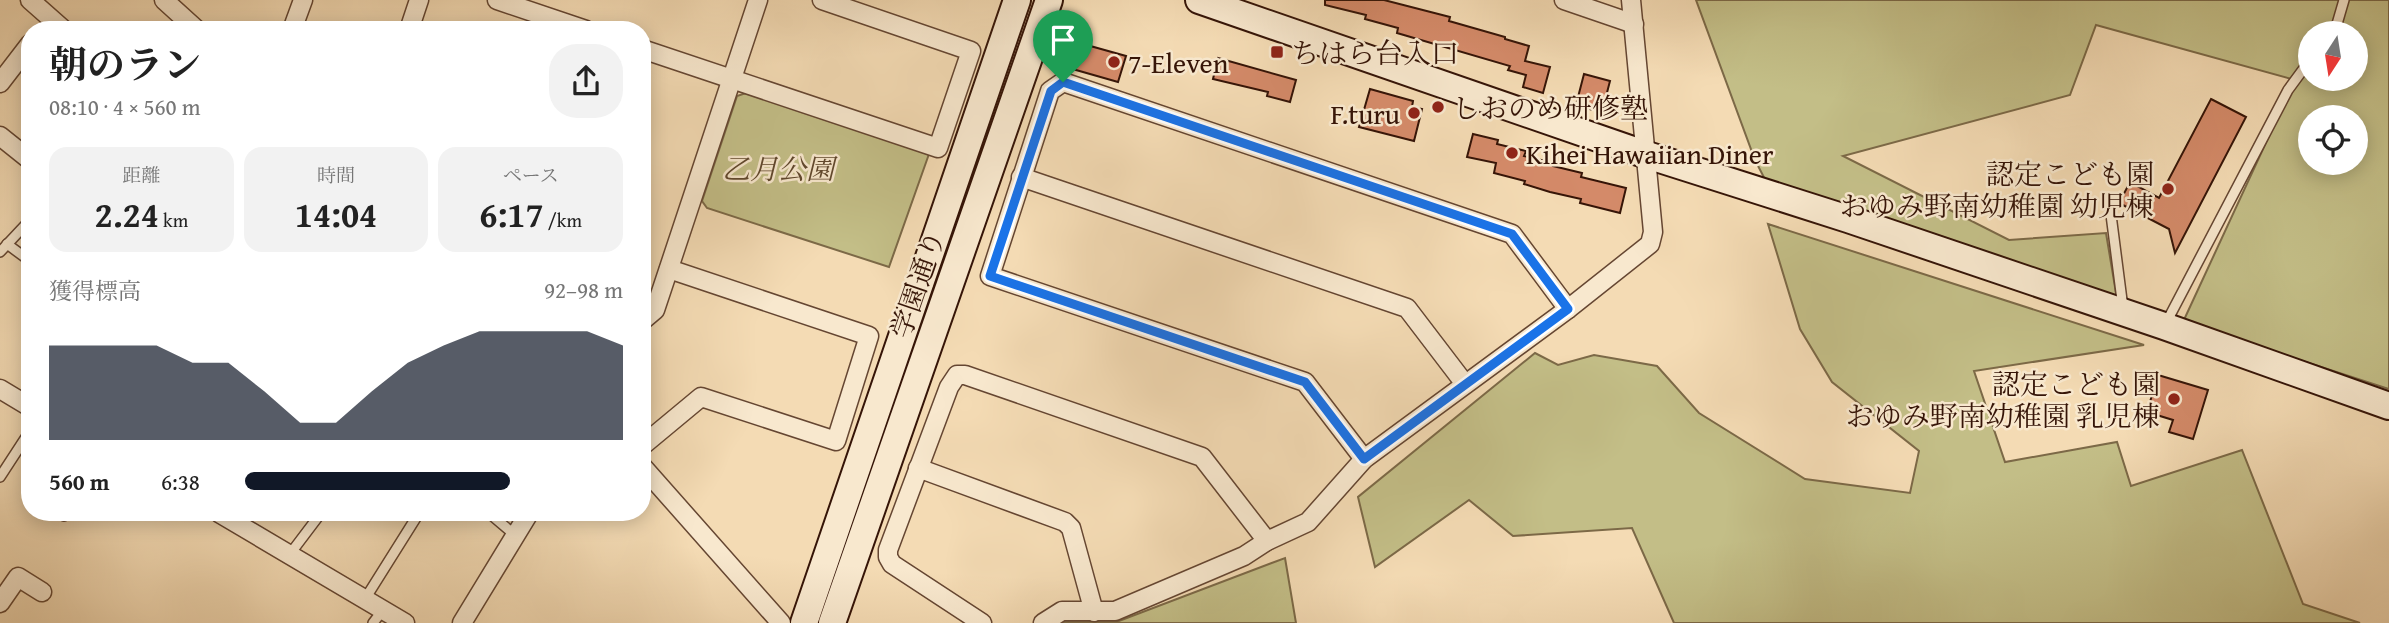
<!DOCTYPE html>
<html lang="ja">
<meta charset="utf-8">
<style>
:root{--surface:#fff;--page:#f2f2f2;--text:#222;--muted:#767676;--accent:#111827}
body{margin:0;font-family:"Gentium Book Plus","Noto Serif JP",serif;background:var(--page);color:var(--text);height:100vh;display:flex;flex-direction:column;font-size:26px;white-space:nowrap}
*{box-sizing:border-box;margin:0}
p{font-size:23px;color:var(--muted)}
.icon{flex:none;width:38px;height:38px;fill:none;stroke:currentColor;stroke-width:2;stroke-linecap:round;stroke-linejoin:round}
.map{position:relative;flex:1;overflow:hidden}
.drawer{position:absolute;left:21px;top:21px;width:630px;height:500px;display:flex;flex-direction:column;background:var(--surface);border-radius:28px;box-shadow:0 4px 18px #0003}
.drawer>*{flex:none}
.needle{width:46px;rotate:192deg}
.buttons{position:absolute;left:2298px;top:21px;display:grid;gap:14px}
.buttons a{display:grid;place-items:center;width:70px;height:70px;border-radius:50%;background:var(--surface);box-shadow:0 4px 18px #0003;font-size:35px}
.pin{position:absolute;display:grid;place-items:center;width:60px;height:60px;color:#fff;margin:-72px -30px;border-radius:50% 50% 50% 0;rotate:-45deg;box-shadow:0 0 7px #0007}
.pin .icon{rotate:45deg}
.round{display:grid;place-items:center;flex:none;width:74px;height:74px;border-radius:28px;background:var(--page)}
.overview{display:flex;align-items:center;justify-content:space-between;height:119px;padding:0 28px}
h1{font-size:38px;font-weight:700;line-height:52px}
.metrics{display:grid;grid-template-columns:repeat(3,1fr);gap:10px;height:119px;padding:7px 28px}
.metrics div{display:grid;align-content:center;border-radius:18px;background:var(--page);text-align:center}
.metrics b{font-size:35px;font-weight:700}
.metrics small{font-size:19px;font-weight:400}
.metrics p{font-size:19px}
.chart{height:196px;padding:14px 28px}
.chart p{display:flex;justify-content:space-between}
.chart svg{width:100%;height:126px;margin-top:7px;fill:var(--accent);opacity:.7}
ul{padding:0 28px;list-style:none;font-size:23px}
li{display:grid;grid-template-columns:112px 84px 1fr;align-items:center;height:52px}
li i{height:18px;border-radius:9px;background:var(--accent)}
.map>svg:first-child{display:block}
.green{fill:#c3be87;stroke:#7c6947;stroke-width:2;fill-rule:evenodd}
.building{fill:#d48a69;stroke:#351407;stroke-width:2}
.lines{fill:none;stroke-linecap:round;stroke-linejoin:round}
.lane-casing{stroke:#654632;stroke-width:12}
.street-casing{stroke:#654632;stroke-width:21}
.secondary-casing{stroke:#351407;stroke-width:30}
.lane{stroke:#f8e8ce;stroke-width:9}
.street{stroke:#f8e8ce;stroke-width:18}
.secondary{stroke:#f8e8ce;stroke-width:26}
.route-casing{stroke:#fff;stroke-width:14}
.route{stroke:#1a73e8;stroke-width:9}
.poi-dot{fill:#8f2418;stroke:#f8e8ce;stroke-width:2.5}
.labels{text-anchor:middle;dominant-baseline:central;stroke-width:5;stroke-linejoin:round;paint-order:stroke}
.poi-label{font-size:28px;fill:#351407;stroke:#f8e8ce;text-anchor:start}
.park-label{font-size:28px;font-style:italic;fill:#60472d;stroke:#f8e8ce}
.street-label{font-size:28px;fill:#351407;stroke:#f8e8ce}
</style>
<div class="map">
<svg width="2389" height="623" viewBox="0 0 2389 623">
<rect width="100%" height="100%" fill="#f4dbb4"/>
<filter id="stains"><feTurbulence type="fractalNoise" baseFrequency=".00286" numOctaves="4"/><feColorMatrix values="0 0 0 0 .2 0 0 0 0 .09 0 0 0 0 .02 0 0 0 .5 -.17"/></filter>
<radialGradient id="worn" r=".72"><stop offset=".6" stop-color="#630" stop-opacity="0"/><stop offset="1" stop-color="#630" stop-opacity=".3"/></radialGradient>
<!-- green -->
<g class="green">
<path d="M 1696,0 L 2389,0 L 2389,389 L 2183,322 L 2295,80 L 2096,25 L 2070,95 L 1843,156 L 2009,240 L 2106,233 L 2117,299 L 1772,193 L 1755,160 ZM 2310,33 L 2356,33 L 2356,79 L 2310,79 ZM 2310,117 L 2356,117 L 2356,163 L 2310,163 Z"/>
<polygon points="746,93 929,154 889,267 707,208 702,201 737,96"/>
<polygon points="1768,224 2144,345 1974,371 2005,462 2117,442 2131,486 2242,450 2303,604 2360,623 1674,623 1632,528 1513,536 1469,500 1375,567 1358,497 1535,353 1558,365 1594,355 1657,366 1699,413 1805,479 1910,493 1919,451 1832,382 1800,329"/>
<polygon points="1285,558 1296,623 1060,623 1064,621 1119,621"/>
</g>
<!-- building -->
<g class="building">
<polygon points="1325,0 1384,0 1450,17 1449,21 1505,37 1505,39 1529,46 1525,61 1550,67 1543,93 1523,87 1526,75 1508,70 1510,66 1397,33 1398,28 1365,19 1366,15 1325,5"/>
<polygon points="1076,42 1126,56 1118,82 1069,68"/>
<polygon points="1218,58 1296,80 1290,102 1267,96 1268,92 1213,79"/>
<polygon points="1584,74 1610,81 1602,112 1585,108 1586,104 1577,101"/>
<polygon points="1370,89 1413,101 1412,107 1422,109 1414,141 1359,127"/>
<polygon points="2211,99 2246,117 2175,253 2169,229 2119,203 2130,182 2159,198"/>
<polygon points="1473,134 1498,140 1497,144 1526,151 1524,156 1554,163 1553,166 1582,173 1581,177 1626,188 1620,213 1580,203 1581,199 1550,192 1524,184 1525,181 1494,173 1496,163 1467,157"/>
<polygon points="2158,375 2208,390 2193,439 2169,432 2173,420 2147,412"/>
</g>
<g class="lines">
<defs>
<g id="lane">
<polyline points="2330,33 2337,24 2344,0"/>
<polyline points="2110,207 2123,308"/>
<polyline points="7,244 30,261"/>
<polyline points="0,252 30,220"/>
<polyline points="2165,325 2288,90 2310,60"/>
<polyline points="0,477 30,431"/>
<polyline points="489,513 515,535"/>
<polyline points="64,516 67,513"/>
<polyline points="290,554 321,513"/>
<polyline points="365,599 419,513"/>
<polyline points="373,623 383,610"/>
</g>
<g id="street">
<polyline points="30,0 64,30"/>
<polyline points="164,0 197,30"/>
<polyline points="497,0 586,30"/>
<polyline points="1564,0 1634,24"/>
<polyline points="292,30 303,0"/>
<polyline points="409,30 419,0"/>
<polyline points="642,49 938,148 971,51 822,0"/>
<polyline points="0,83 30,44"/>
<polyline points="0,136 30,160"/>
<polyline points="1021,177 1407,308 1465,384"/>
<polyline points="642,321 655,310 758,0"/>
<polyline points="0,389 30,407"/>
<polyline points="642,446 701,397 836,441 869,336 669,269"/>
<polyline points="1364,459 1305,382 990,276 1050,91 1063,82 1512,234 1568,309"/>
<polyline points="642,466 781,623"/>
<polyline points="918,468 1065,522 1071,528 1094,612"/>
<polyline points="219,513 405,623"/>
<polyline points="0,603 18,577 42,592"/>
<polyline points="462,623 529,513"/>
<polyline points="982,623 892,564 888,557 888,550 949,387 957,375 965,375 1202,457 1267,541"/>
<polyline points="1043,623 1062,611 1115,611 1244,556 1267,541 1308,522 1364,459 1568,309 1650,244 1653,232 1631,0"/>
</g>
<g id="secondary">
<polyline points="1199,0 1647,155 1848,219 2164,326 2389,406"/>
<polyline points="804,623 1017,0"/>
<polyline points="832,623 1049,0"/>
</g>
</defs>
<!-- lane casing -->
<use href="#lane" class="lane-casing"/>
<!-- street casing -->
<use href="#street" class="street-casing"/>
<!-- secondary casing -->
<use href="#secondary" class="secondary-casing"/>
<!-- lane -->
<use href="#lane" class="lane"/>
<!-- street -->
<use href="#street" class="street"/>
<!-- secondary -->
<use href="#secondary" class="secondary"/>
</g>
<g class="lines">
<defs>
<polygon id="route" points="1063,82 1512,234 1568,309 1364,459 1305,382 990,276 1051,91"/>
</defs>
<!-- route casing -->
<use href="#route" class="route-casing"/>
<!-- route -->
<use href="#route" class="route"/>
</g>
<!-- markers -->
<g class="poi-dot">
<rect x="1270" y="45" width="14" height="14" rx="3.5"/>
<circle cx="1114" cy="62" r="7"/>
<circle cx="1438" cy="107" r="7"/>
<circle cx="1414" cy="113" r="7"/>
<circle cx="1512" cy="153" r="7"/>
<circle cx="2168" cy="189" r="7"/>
<circle cx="2174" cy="399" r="7"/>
</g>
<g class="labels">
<!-- poi labels -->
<g class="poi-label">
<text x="1291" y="52">ちはら台入口</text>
<text x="1128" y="62">7-Eleven</text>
<text x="1452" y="107">しおのめ研修塾</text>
<text x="1400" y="113" text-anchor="end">F.turu</text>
<text x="1526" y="153">Kihei Hawaiian Diner</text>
<text x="2154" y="173" text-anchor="end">認定こども園<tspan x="2154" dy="32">おゆみ野南幼稚園 幼児棟</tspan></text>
<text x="2160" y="383" text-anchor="end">認定こども園<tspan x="2160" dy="32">おゆみ野南幼稚園 乳児棟</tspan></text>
</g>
<!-- park labels -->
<g class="park-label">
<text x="778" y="168">乙月公園</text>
</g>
<!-- street labels -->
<g class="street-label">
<text transform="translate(917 284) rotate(-71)">学園通り</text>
</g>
</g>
<rect width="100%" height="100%" filter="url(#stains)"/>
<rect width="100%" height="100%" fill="url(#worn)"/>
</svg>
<div class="buttons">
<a><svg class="needle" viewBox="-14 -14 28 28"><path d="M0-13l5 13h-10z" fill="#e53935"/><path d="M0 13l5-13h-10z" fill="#767676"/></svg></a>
<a><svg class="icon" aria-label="locate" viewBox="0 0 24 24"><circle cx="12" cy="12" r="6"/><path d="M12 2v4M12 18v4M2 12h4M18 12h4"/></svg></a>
</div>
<div class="pin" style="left:1063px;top:82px;background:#1e9e55"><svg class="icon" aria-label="arrive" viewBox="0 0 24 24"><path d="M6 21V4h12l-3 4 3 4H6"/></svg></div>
<section class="drawer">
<div class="overview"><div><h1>朝のラン</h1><p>08:10 · 4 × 560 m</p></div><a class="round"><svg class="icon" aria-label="share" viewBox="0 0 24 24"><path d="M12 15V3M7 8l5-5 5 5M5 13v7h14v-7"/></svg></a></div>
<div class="metrics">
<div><p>距離</p><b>2.24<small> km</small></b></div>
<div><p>時間</p><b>14:04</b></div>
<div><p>ペース</p><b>6:17<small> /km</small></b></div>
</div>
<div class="chart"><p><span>獲得標高</span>92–98 m</p>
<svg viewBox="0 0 160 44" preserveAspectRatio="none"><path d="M0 44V11L10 11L20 11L30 11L40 17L50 17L60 27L70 38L80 38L90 27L100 17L110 11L120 6L130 6L140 6L150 6L160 11V44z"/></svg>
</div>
<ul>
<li><b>560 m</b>6:38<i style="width:70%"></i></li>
</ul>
</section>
</div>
